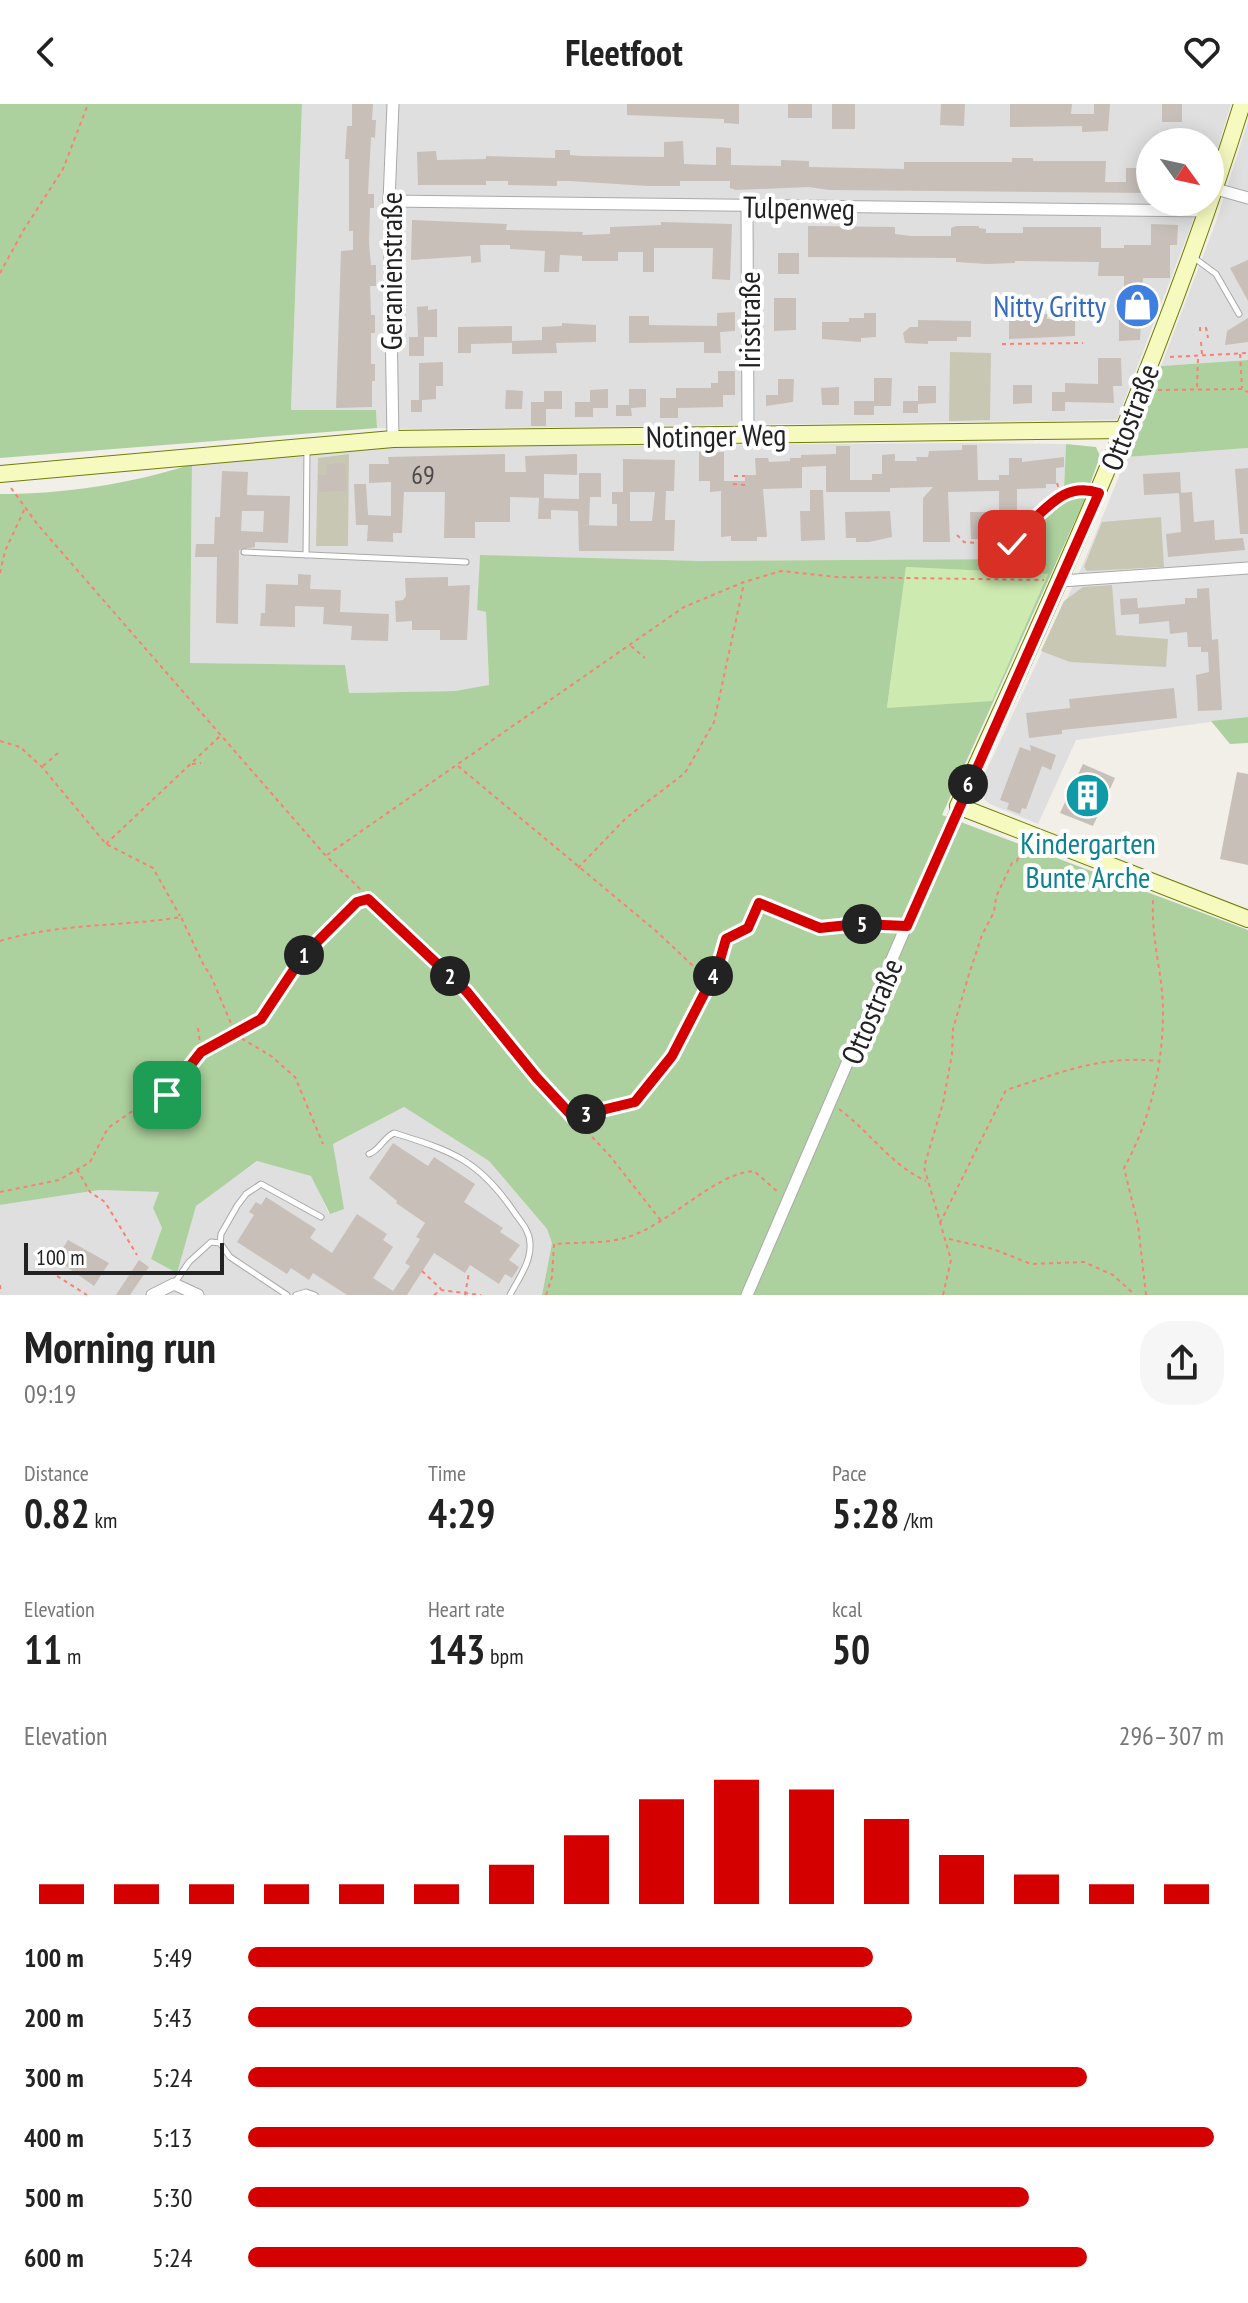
<!DOCTYPE html>
<meta charset="utf-8">
<style>
:root{--surface:#fff;--page:#f6f6f6;--text:#222;--muted:#767676;--accent:#d40000}
body{margin:0;font-family:"PT Sans Narrow",sans-serif;background:var(--page);color:var(--text);height:100vh;display:flex;flex-direction:column;font-size:30px;white-space:nowrap}
*{box-sizing:border-box;margin:0}
p{font-size:26px;color:var(--muted)}
.icon{flex:none;width:44px;height:44px;fill:none;stroke:currentColor;stroke-width:2;stroke-linecap:round;stroke-linejoin:round}
.map{position:relative;height:1191px;overflow:hidden}
.sheet{display:flex;flex-direction:column;background:var(--surface);flex:1}
.sheet>*{flex:none}
.needle{width:52px;rotate:123deg}
.fabs{position:absolute;left:1136px;top:24px;display:grid;gap:16px}
.fabs a{display:grid;place-items:center;width:88px;height:88px;border-radius:50%;background:var(--surface);box-shadow:0 4px 20px #0003;font-size:40px}
.scale{position:absolute;left:24px;bottom:20px;width:200px;box-sizing:border-box;padding-left:8px;border:4px solid #222;border-top:0;font-size:22px;line-height:28px;white-space:nowrap;color:#222;-webkit-text-stroke:6px #fff;paint-order:stroke}
.pin{position:absolute;display:grid;place-items:center;width:68px;height:68px;color:#fff;margin:-34px;border-radius:16px;box-shadow:0 4px 12px #0006}
.km{position:absolute;width:40px;height:40px;margin:-20px;border-radius:50%;background:#222;color:#fff;font-size:22px;line-height:40px;text-align:center}
.round{display:grid;place-items:center;flex:none;width:84px;height:84px;border-radius:32px;background:var(--page)}
.head{display:flex;align-items:center;justify-content:space-between;height:136px;padding:0 24px}
h1{font-size:44px;font-weight:700;line-height:60px}
.figures{display:grid;grid-template-columns:repeat(3,1fr);gap:12px;height:136px;padding:8px 24px}
.figures div{display:grid;align-content:center}
.figures b{font-size:40px;font-weight:700}
.figures small{font-size:22px;font-weight:400}
.figures p{font-size:22px}
.chart{height:224px;padding:16px 24px}
.chart p{display:flex;justify-content:space-between}
.chart svg{width:100%;height:144px;margin-top:8px;stroke:var(--accent);stroke-width:6}
ul{padding:0 24px;list-style:none;font-size:26px}
li{display:grid;grid-template-columns:128px 96px 1fr;align-items:center;height:60px}
li i{height:20px;border-radius:10px;background:var(--accent)}
header{display:flex;justify-content:space-between;align-items:center;height:104px;padding:0 24px;background:var(--surface);font-size:36px;font-weight:700}
.map>svg:first-child{display:block}
.residential{fill:#e0dfdf}
.construction{fill:#c7c7b4}
.grass{fill:#cdebb0}
.forest{fill:#add19e;fill-rule:evenodd}
.building{fill:#c7bfb8;fill-rule:evenodd}
.lines{fill:none;stroke-linecap:round;stroke-linejoin:round}
.lane-casing{stroke:#a9a9a9;stroke-width:7}
.street-casing{stroke:#a9a9a9;stroke-width:13}
.secondary-casing{stroke:#707d05;stroke-width:18}
.path{stroke:#fa8072;stroke-width:2;stroke-dasharray:4 4;stroke-linecap:butt}
.lane{stroke:#fff;stroke-width:5}
.street{stroke:#fff;stroke-width:11}
.secondary{stroke:#f7fabf;stroke-width:16}
.route-casing{stroke:#fff;stroke-width:16}
.route{stroke:#d40000;stroke-width:10}
.labels{text-anchor:middle;dominant-baseline:central;stroke-width:8;stroke-linejoin:round;paint-order:stroke}
.number-label{font-size:26px;fill:#4b4948}
.street-label{font-size:30px;fill:#222;stroke:#fff}
.shop-label{font-size:30px;fill:#366cbe;stroke:#fff;text-anchor:end}
.culture-label{font-size:30px;fill:#0d838f;stroke:#fff}
</style>
<header><svg class="icon" aria-label="back" viewBox="0 0 24 24"><path d="M15 5l-7 7 7 7"/></svg>Fleetfoot<svg class="icon" aria-label="heart" viewBox="0 0 24 24"><path d="M12 20l-8-8c-3-5 5-10 8-4 3-6 11-1 8 4z"/></svg></header>
<div class="map">
<svg width="1248" height="1191" viewBox="0 0 1248 1191">
<rect width="100%" height="100%" fill="#f2efe9"/>
<!-- residential -->
<g class="residential">
<polygon points="302,0 1231,0 1210,69 1210,38 1150,38 1150,98 1200,98 1117,316 413,325 377,324 376,306 291,307"/>
<polygon points="1248,17 1248,256 1161,262 1216,118"/>
<polygon points="966,339 1066,340 1064,385 1017,455 701,457 480,452 477,505 486,508 489,582 455,587 349,589 344,561 190,559 192,360 390,343"/>
<polygon points="1248,344 1248,613 1076,636 1038,720 990,700 984,695 981,678 1083,460 1127,353"/>
<polygon points="404,1003 489,1057 547,1125 552,1139 542,1191 0,1191 0,1101 99,1086 160,1088 153,1104 162,1124 258,1057 312,1072 329,1110 333,1040"/>
</g>
<!-- construction -->
<g class="construction">
<polygon points="950,248 991,249 990,316 949,317"/>
<polygon points="349,350 348,442 316,442 318,354"/>
<polygon points="1161,413 1164,463 1087,467 1084,463 1102,418"/>
<polygon points="1112,481 1116,531 1168,535 1166,563 1070,558 1041,547 1064,497 1083,483"/>
</g>
<!-- grass -->
<polygon class="grass" points="906,463 1048,470 992,598 887,605"/>
<!-- forest -->
<g class="forest">
<polygon points="0,0 302,0 291,306 376,306 377,324 0,354"/>
<polygon points="1248,256 1248,344 1127,353 1161,262"/>
<path d="M 1066,340 L 1096,343 L 1100,352 L 1084,397 L 942,711 L 1248,826 L 1248,1191 L 542,1191 L 552,1139 L 547,1125 L 489,1057 L 404,1003 L 333,1040 L 344,1105 L 330,1110 L 311,1072 L 257,1057 L 196,1102 L 177,1169 L 151,1155 L 162,1124 L 153,1104 L 159,1088 L 99,1086 L 0,1101 L 0,390 C 64,390 131,380 192,360 L 190,559 L 345,561 L 349,589 L 455,587 L 489,581 L 486,508 L 477,506 L 480,451 L 701,457 L 1016,455 L 1026,442 L 1027,415 L 1064,385 ZM 906,463 L 1048,470 L 992,597 L 887,604 Z"/>
<polygon points="1248,613 1248,639 1230,640 1211,617"/>
</g>
<!-- building -->
<g class="building">
<polygon points="352,0 373,0 372,16 376,16 375,34 371,33 368,90 374,90 374,104 370,104 369,139 371,161 376,161 376,182 370,182 371,211 375,211 375,229 371,229 371,260 375,260 375,277 372,277 372,303 336,304 341,147 353,146 353,127 349,127 349,55 345,55 347,22 352,22"/>
<polygon points="627,0 739,0 739,20 724,19 724,15 627,11"/>
<rect x="788" y="0" width="24" height="14"/>
<rect x="832" y="0" width="23" height="25"/>
<polygon points="941,0 965,0 964,22 940,21"/>
<polygon points="1010,0 1072,0 1071,10 1094,10 1094,0 1110,0 1108,27 1082,28 1082,22 1010,23"/>
<rect x="1162" y="0" width="20" height="18"/>
<polygon points="683,37 684,60 716,61 716,43 731,44 731,61 781,62 781,56 809,57 809,63 904,65 904,58 1012,58 1012,54 1033,54 1033,57 1106,57 1105,78 1126,78 1126,64 1150,64 1150,89 829,86 809,83 736,86 730,84 730,77 680,77 680,82 648,82 569,77 557,77 557,82 508,81 508,77 486,77 486,81 418,81 417,48 436,47 437,56 486,55 486,52 555,54 555,46 570,46 570,51 581,52 664,53 664,38"/>
<polygon points="412,116 507,120 506,126 583,128 582,131 610,130 610,123 661,121 661,118 732,120 730,176 712,175 713,144 654,144 654,168 643,168 643,148 618,148 618,157 582,157 582,152 560,151 559,168 544,168 545,147 510,145 510,141 480,141 481,158 471,159 471,152 411,156"/>
<polygon points="1151,120 1178,121 1177,141 1170,141 1170,174 1143,174 1140,236 1119,237 1119,210 1124,210 1124,172 1098,172 1099,158 1015,157 1015,159 987,160 956,158 956,154 808,153 808,122 895,123 895,130 911,132 951,132 951,124 956,122 979,122 979,124 986,125 986,129 1023,129 1023,123 1101,123 1101,144 1124,144 1124,141 1151,141"/>
<rect x="778" y="149" width="21" height="21"/>
<polygon points="1248,156 1248,197 1230,164"/>
<polygon points="774,194 796,194 796,226 774,227"/>
<polygon points="428,202 428,206 437,205 437,233 424,233 424,252 409,252 409,233 418,233 417,203"/>
<polygon points="735,208 735,227 720,228 721,249 704,249 704,238 629,239 629,212 649,212 649,221 717,222 717,209"/>
<polygon points="864,209 876,209 876,233 861,234 861,238 822,235 822,218 849,218 849,214 864,214"/>
<polygon points="1033,210 1047,210 1047,215 1075,215 1075,232 1009,235 1009,214 1033,214"/>
<polygon points="1248,214 1248,238 1225,241 1227,227"/>
<polygon points="918,216 971,217 971,233 957,233 957,237 928,237 928,240 905,239 903,229 910,223 918,223"/>
<polygon points="562,219 596,221 596,238 556,239 557,249 512,250 512,239 471,240 471,249 458,249 458,223 512,222 512,237 542,236 542,223 562,222"/>
<polygon points="1098,254 1121,254 1122,282 1113,282 1114,299 1065,298 1065,307 1052,307 1052,288 1065,288 1065,279 1098,280"/>
<polygon points="443,258 443,282 436,282 436,295 422,296 422,308 411,308 411,296 419,296 419,259"/>
<polygon points="718,267 735,267 735,291 723,291 723,303 678,304 678,314 660,314 660,294 676,294 676,284 711,284 711,279 718,279"/>
<polygon points="874,274 892,274 891,302 874,302 874,311 854,311 854,297 874,297"/>
<polygon points="778,275 794,275 793,298 766,302 766,291 778,291"/>
<polygon points="1013,281 1032,281 1032,299 1013,300"/>
<polygon points="918,282 936,282 936,299 918,300 918,309 903,309 903,297 918,297"/>
<polygon points="839,283 839,301 822,301 821,284"/>
<polygon points="608,285 608,304 593,304 593,313 575,313 575,298 590,298 590,286"/>
<polygon points="629,285 646,285 646,303 631,304 632,312 616,312 616,301 629,301"/>
<polygon points="506,286 523,287 522,305 505,305"/>
<polygon points="544,287 562,287 562,305 546,305 546,322 531,322 531,298 544,298"/>
<polygon points="962,341 977,341 978,376 999,376 999,371 1009,371 1009,354 1022,354 1022,358 1064,353 1064,363 1056,364 1056,380 1046,380 1046,384 1017,385 1017,434 1007,434 1007,438 981,439 981,435 971,435 970,408 999,408 999,387 948,388 950,438 923,438 923,394 933,383 890,384 890,388 826,388 826,362 802,363 802,384 763,385 767,433 757,433 757,437 731,437 731,432 721,433 721,387 710,388 710,377 699,377 699,348 724,348 724,377 745,377 745,371 756,371 755,354 768,354 769,358 790,357 790,354 801,354 801,351 836,350 836,342 850,342 850,376 872,376 872,370 882,370 882,351 895,350 895,357 917,357 916,353 928,353 929,347 962,346"/>
<polygon points="505,350 505,368 526,368 525,352 577,350 577,371 544,370 544,394 510,393 510,418 475,418 475,434 444,434 445,388 404,388 402,429 393,429 393,438 367,437 368,421 356,421 354,380 366,380 368,411 391,412 391,378 369,379 369,360 389,360 388,353"/>
<polygon points="623,355 675,356 674,387 666,387 665,416 675,416 674,447 579,447 578,407 551,406 551,415 538,415 539,394 579,395 579,369 601,369 601,393 590,393 589,421 580,421 617,422 617,400 612,400 612,388 630,388 630,417 652,417 655,388 623,388"/>
<polygon points="345,359 347,387 319,388 318,371 327,371 326,361"/>
<polygon points="1248,364 1248,430 1240,430 1235,365"/>
<path d="M 222,367 L 248,368 L 247,391 L 290,392 L 288,439 L 255,438 L 255,443 L 239,446 L 238,520 L 216,519 L 217,453 L 195,453 L 196,440 L 214,440 L 215,413 L 220,413 ZM 242,407 L 264,407 L 263,428 L 241,427 Z"/>
<polygon points="1180,368 1181,389 1144,391 1143,370"/>
<polygon points="810,386 823,386 825,436 801,437 800,407 810,407"/>
<polygon points="1192,388 1194,418 1214,416 1215,436 1243,434 1245,446 1168,453 1166,430 1181,428 1179,389"/>
<polygon points="890,407 892,433 869,438 856,438 856,434 846,434 845,408"/>
<polygon points="298,470 311,471 310,485 341,486 340,508 389,510 388,537 351,536 352,522 323,520 324,503 295,502 295,523 260,522 261,509 265,509 266,480 298,481"/>
<polygon points="448,473 448,482 470,481 467,536 440,536 440,526 412,526 412,517 396,518 395,497 403,496 406,492 405,474"/>
<polygon points="1209,484 1212,536 1218,535 1222,606 1198,607 1196,571 1209,568 1208,548 1201,548 1201,543 1188,543 1187,528 1170,530 1169,517 1139,520 1139,510 1121,511 1120,495 1137,494 1138,504 1185,500 1185,494 1197,494 1197,485"/>
<polygon points="1174,584 1177,614 1062,626 1062,630 1029,634 1026,609 1070,604 1069,595"/>
<polygon points="1030,641 1056,651 1051,666 1042,662 1026,705 1022,704 1020,710 1007,705 1009,699 1000,696 1020,643 1031,647"/>
<polygon points="1083,660 1115,674 1093,722 1060,709"/>
<polygon points="1237,668 1248,670 1248,761 1220,755"/>
<polygon points="393,1039 428,1062 434,1053 475,1080 464,1098 503,1124 500,1128 520,1141 509,1156 519,1163 512,1174 505,1170 499,1180 470,1161 465,1169 434,1149 407,1191 347,1191 313,1169 309,1176 291,1164 287,1170 237,1138 254,1111 249,1108 256,1098 261,1101 266,1093 316,1125 310,1134 332,1149 357,1110 387,1130 383,1136 393,1143 373,1174 393,1187 410,1162 405,1159 420,1135 416,1133 425,1119 396,1099 397,1097 369,1074"/>
<polygon points="68,1136 109,1159 94,1182 56,1155"/>
<polygon points="139,1156 149,1163 130,1191 116,1191"/>
</g>
<g class="lines">
<defs>
<g id="lane">
<polyline points="1193,153 1216,170 1239,210"/>
<polyline points="244,448 466,458"/>
<polyline points="306,451 307,344"/>
<path d="M 369,1050 C 380,1046 383,1034 394,1029 C 452,1047 479,1056 514,1108 C 521,1118 530,1127 530,1140 C 531,1159 518,1175 510,1191"/>
<polyline points="174,1180 189,1158 211,1138 220,1139"/>
<polyline points="287,1191 230,1153 220,1139 221,1130 237,1102 246,1090 261,1080 321,1113"/>
<polyline points="296,1191 306,1188 315,1191"/>
</g>
<g id="street">
<polyline points="1216,85 1248,94"/>
<polyline points="389,97 1209,107"/>
<polyline points="747,102 748,330"/>
<polyline points="393,335 389,97 393,0"/>
<polyline points="1061,477 1248,464"/>
<polyline points="152,1191 174,1180 198,1191"/>
<polyline points="747,1191 958,702"/>
</g>
<g id="secondary">
<path d="M 1242,0 C 1167,242 1063,472 958,702 L 1248,815"/>
<polyline points="0,370 393,335 1125,326"/>
</g>
</defs>
<!-- lane casing -->
<use href="#lane" class="lane-casing"/>
<!-- street casing -->
<use href="#street" class="street-casing"/>
<!-- secondary casing -->
<use href="#secondary" class="secondary-casing"/>
<!-- path -->
<g class="path">
<polyline points="0,169 23,127 63,65 88,0"/>
<polyline points="1200,227 1200,224 1206,224 1208,234"/>
<polyline points="1201,238 1202,250"/>
<polyline points="1002,240 1083,239"/>
<polyline points="1240,250 1242,284"/>
<polyline points="1170,253 1248,249"/>
<polyline points="1197,283 1198,253"/>
<polyline points="1158,286 1242,285 1248,288"/>
<polyline points="734,372 745,372"/>
<polyline points="1057,379 1060,389"/>
<polyline points="733,380 745,381"/>
<polyline points="11,384 38,421 326,752 467,888 536,973 610,1052 662,1118"/>
<polyline points="957,431 964,438 978,439"/>
<polyline points="1012,436 1012,440 1030,440 1032,417 1061,390 1083,386"/>
<polyline points="0,469 5,447 25,404"/>
<polyline points="631,542 645,554"/>
<polyline points="0,637 20,643 42,663 106,740 153,764 180,812"/>
<polyline points="192,660 201,659"/>
<polyline points="43,662 58,649"/>
<polyline points="458,662 656,827 710,878 672,952 635,998 573,1013"/>
<polyline points="106,740 220,632"/>
<polyline points="327,751 684,503 744,478 781,467 837,473 1044,476"/>
<polyline points="578,764 626,714 685,669 714,618 744,479"/>
<path d="M 0,837 C 59,819 120,823 181,813 L 204,862 L 210,870 L 236,931 L 271,952 L 295,973 L 323,1040"/>
<polyline points="710,878 718,863 726,835 748,824 759,799 820,824 858,820 894,822"/>
<polyline points="198,924 201,947"/>
<path d="M 839,1005 C 870,1028 891,1061 926,1077"/>
<polyline points="77,1065 90,1088 105,1098 137,1151"/>
<polyline points="0,1088 59,1076 90,1058 108,1024 137,1004 167,991 201,948 261,915 303,852 357,798 367,795"/>
<path d="M 940,1119 L 1006,986 C 1060,969 1100,951 1158,957"/>
<polyline points="949,1135 993,1145 1031,1160 1084,1158 1113,1171 1135,1191"/>
<polyline points="422,1167 441,1185"/>
<polyline points="57,1172 87,1191"/>
<polyline points="0,1181 1,1189"/>
<polyline points="434,1191 441,1186 481,1191"/>
<polyline points="465,1191 469,1168"/>
<path d="M 546,1191 L 552,1173 L 554,1140 C 577,1138 607,1140 628,1133 C 670,1120 715,1069 754,1067 L 779,1089"/>
<polyline points="943,1191 951,1156 924,1063 943,999 952,950 953,925 969,870 982,831 994,808 996,793 1012,759 1017,757 1022,741"/>
<path d="M 1146,1191 L 1138,1121 L 1124,1064 C 1150,1017 1163,962 1163,908 C 1163,870 1151,837 1153,796"/>
</g>
<!-- lane -->
<use href="#lane" class="lane"/>
<!-- street -->
<use href="#street" class="street"/>
<!-- secondary -->
<use href="#secondary" class="secondary"/>
</g>
<g class="lines">
<defs>
<path id="route" d="M 167,991 L 201,948 L 261,915 L 303,852 L 357,798 L 368,795 L 467,888 L 536,973 L 573,1013 L 635,998 L 672,952 L 718,863 L 726,835 L 748,824 L 759,799 L 820,824 L 858,820 L 907,822 L 1099,389 C 1069,379 1053,397 1032,417 L 1030,440 L 1012,440"/>
</defs>
<!-- route casing -->
<use href="#route" class="route-casing"/>
<!-- route -->
<use href="#route" class="route"/>
</g>
<!-- icons -->
<defs>
<symbol id="shop-disc" viewBox="-11 -11 22 22"><circle r="9.5" fill="#3f7fe0" stroke="#fff"/><path d="M-5-2.5h2.3a2.7 3.5 0 0 1 5.4 0H5L5.5 6h-11ZM-1.5-2.5h3a1.5 2.3 0 0 0-3 0Z" fill="#fff"/></symbol>
<symbol id="building-disc" viewBox="-11 -11 22 22"><circle r="9.5" fill="#0f9aa8" stroke="#fff"/><path d="M-4-6H4V6H1V3H-1V6H-4ZM-2.5-4.3h1.7v1.8h-1.7ZM.8-4.3h1.7v1.8H.8ZM-2.5-1h1.7V.8h-1.7ZM.8-1h1.7V.8H.8Z" fill="#fff"/></symbol>
</defs>
<g fill-rule="evenodd">
<use href="#shop-disc" x="1112" y="176" width="51" height="51"/>
<use href="#building-disc" x="1062" y="666" width="51" height="51"/>
</g>
<g class="labels">
<!-- number labels -->
<g class="number-label">
<text x="423" y="370">69</text>
</g>
<!-- street labels -->
<g class="street-label">
<text transform="translate(799 103) rotate(1)">Tulpenweg</text>
<text transform="translate(390 167) rotate(-90)">Geranienstraße</text>
<text transform="translate(748 216) rotate(-90)">Irisstraße</text>
<text transform="translate(1129 313) rotate(-69)">Ottostraße</text>
<text transform="translate(716 331) rotate(-1)">Notinger Weg</text>
<text transform="translate(871 907) rotate(-67)">Ottostraße</text>
</g>
<!-- shop labels -->
<g class="shop-label">
<text x="1106" y="201">Nitty Gritty</text>
</g>
<!-- culture labels -->
<g class="culture-label">
<text x="1088" y="738">Kindergarten<tspan x="1088" dy="34">Bunte Arche</tspan></text>
</g>
</g>
</svg>
<div class="fabs">
<a><svg class="needle" viewBox="-14 -14 28 28"><path d="M0-13l5 13h-10z" fill="#e53935"/><path d="M0 13l5-13h-10z" fill="#767676"/></svg></a>
</div>
<div class="scale">100 m</div>
<div class="pin" style="left:167px;top:991px;background:#1e9e55"><svg class="icon" aria-label="arrive" viewBox="0 0 24 24"><path d="M6 21V4h12l-3 4 3 4H6"/></svg></div>
<div class="pin" style="left:1012px;top:440px;background:#d93025"><svg class="icon" aria-label="check" viewBox="0 0 24 24"><path d="M5 12l5 5 9-10"/></svg></div>
<b class="km" style="left:304px;top:851px">1</b>
<b class="km" style="left:450px;top:872px">2</b>
<b class="km" style="left:586px;top:1010px">3</b>
<b class="km" style="left:713px;top:872px">4</b>
<b class="km" style="left:862px;top:820px">5</b>
<b class="km" style="left:968px;top:680px">6</b>
</div>
<section class="sheet">
<div class="head"><div><h1>Morning run</h1><p>09:19</p></div><a class="round"><svg class="icon" aria-label="share" viewBox="0 0 24 24"><path d="M12 15V3M7 8l5-5 5 5M5 13v7h14v-7"/></svg></a></div>
<div class="figures">
<div><p>Distance</p><b>0.82<small> km</small></b></div>
<div><p>Time</p><b>4:29</b></div>
<div><p>Pace</p><b>5:28<small> /km</small></b></div>
</div>
<div class="figures">
<div><p>Elevation</p><b>11<small> m</small></b></div>
<div><p>Heart rate</p><b>143<small> bpm</small></b></div>
<div><p>kcal</p><b>50</b></div>
</div>
<div class="chart"><p><span>Elevation</span>296–307 m</p>
<svg viewBox="0 0 160 44" preserveAspectRatio="none"><path d="M5 44V38M15 44V38M25 44V38M35 44V38M45 44V38M55 44V38M65 44V32M75 44V23M85 44V12M95 44V6M105 44V9M115 44V18M125 44V29M135 44V35M145 44V38M155 44V38"/></svg>
</div>
<ul>
<li><b>100 m</b>5:49<i style="width:64%"></i></li>
<li><b>200 m</b>5:43<i style="width:68%"></i></li>
<li><b>300 m</b>5:24<i style="width:86%"></i></li>
<li><b>400 m</b>5:13<i style="width:99%"></i></li>
<li><b>500 m</b>5:30<i style="width:80%"></i></li>
<li><b>600 m</b>5:24<i style="width:86%"></i></li>
</ul>
</section>
